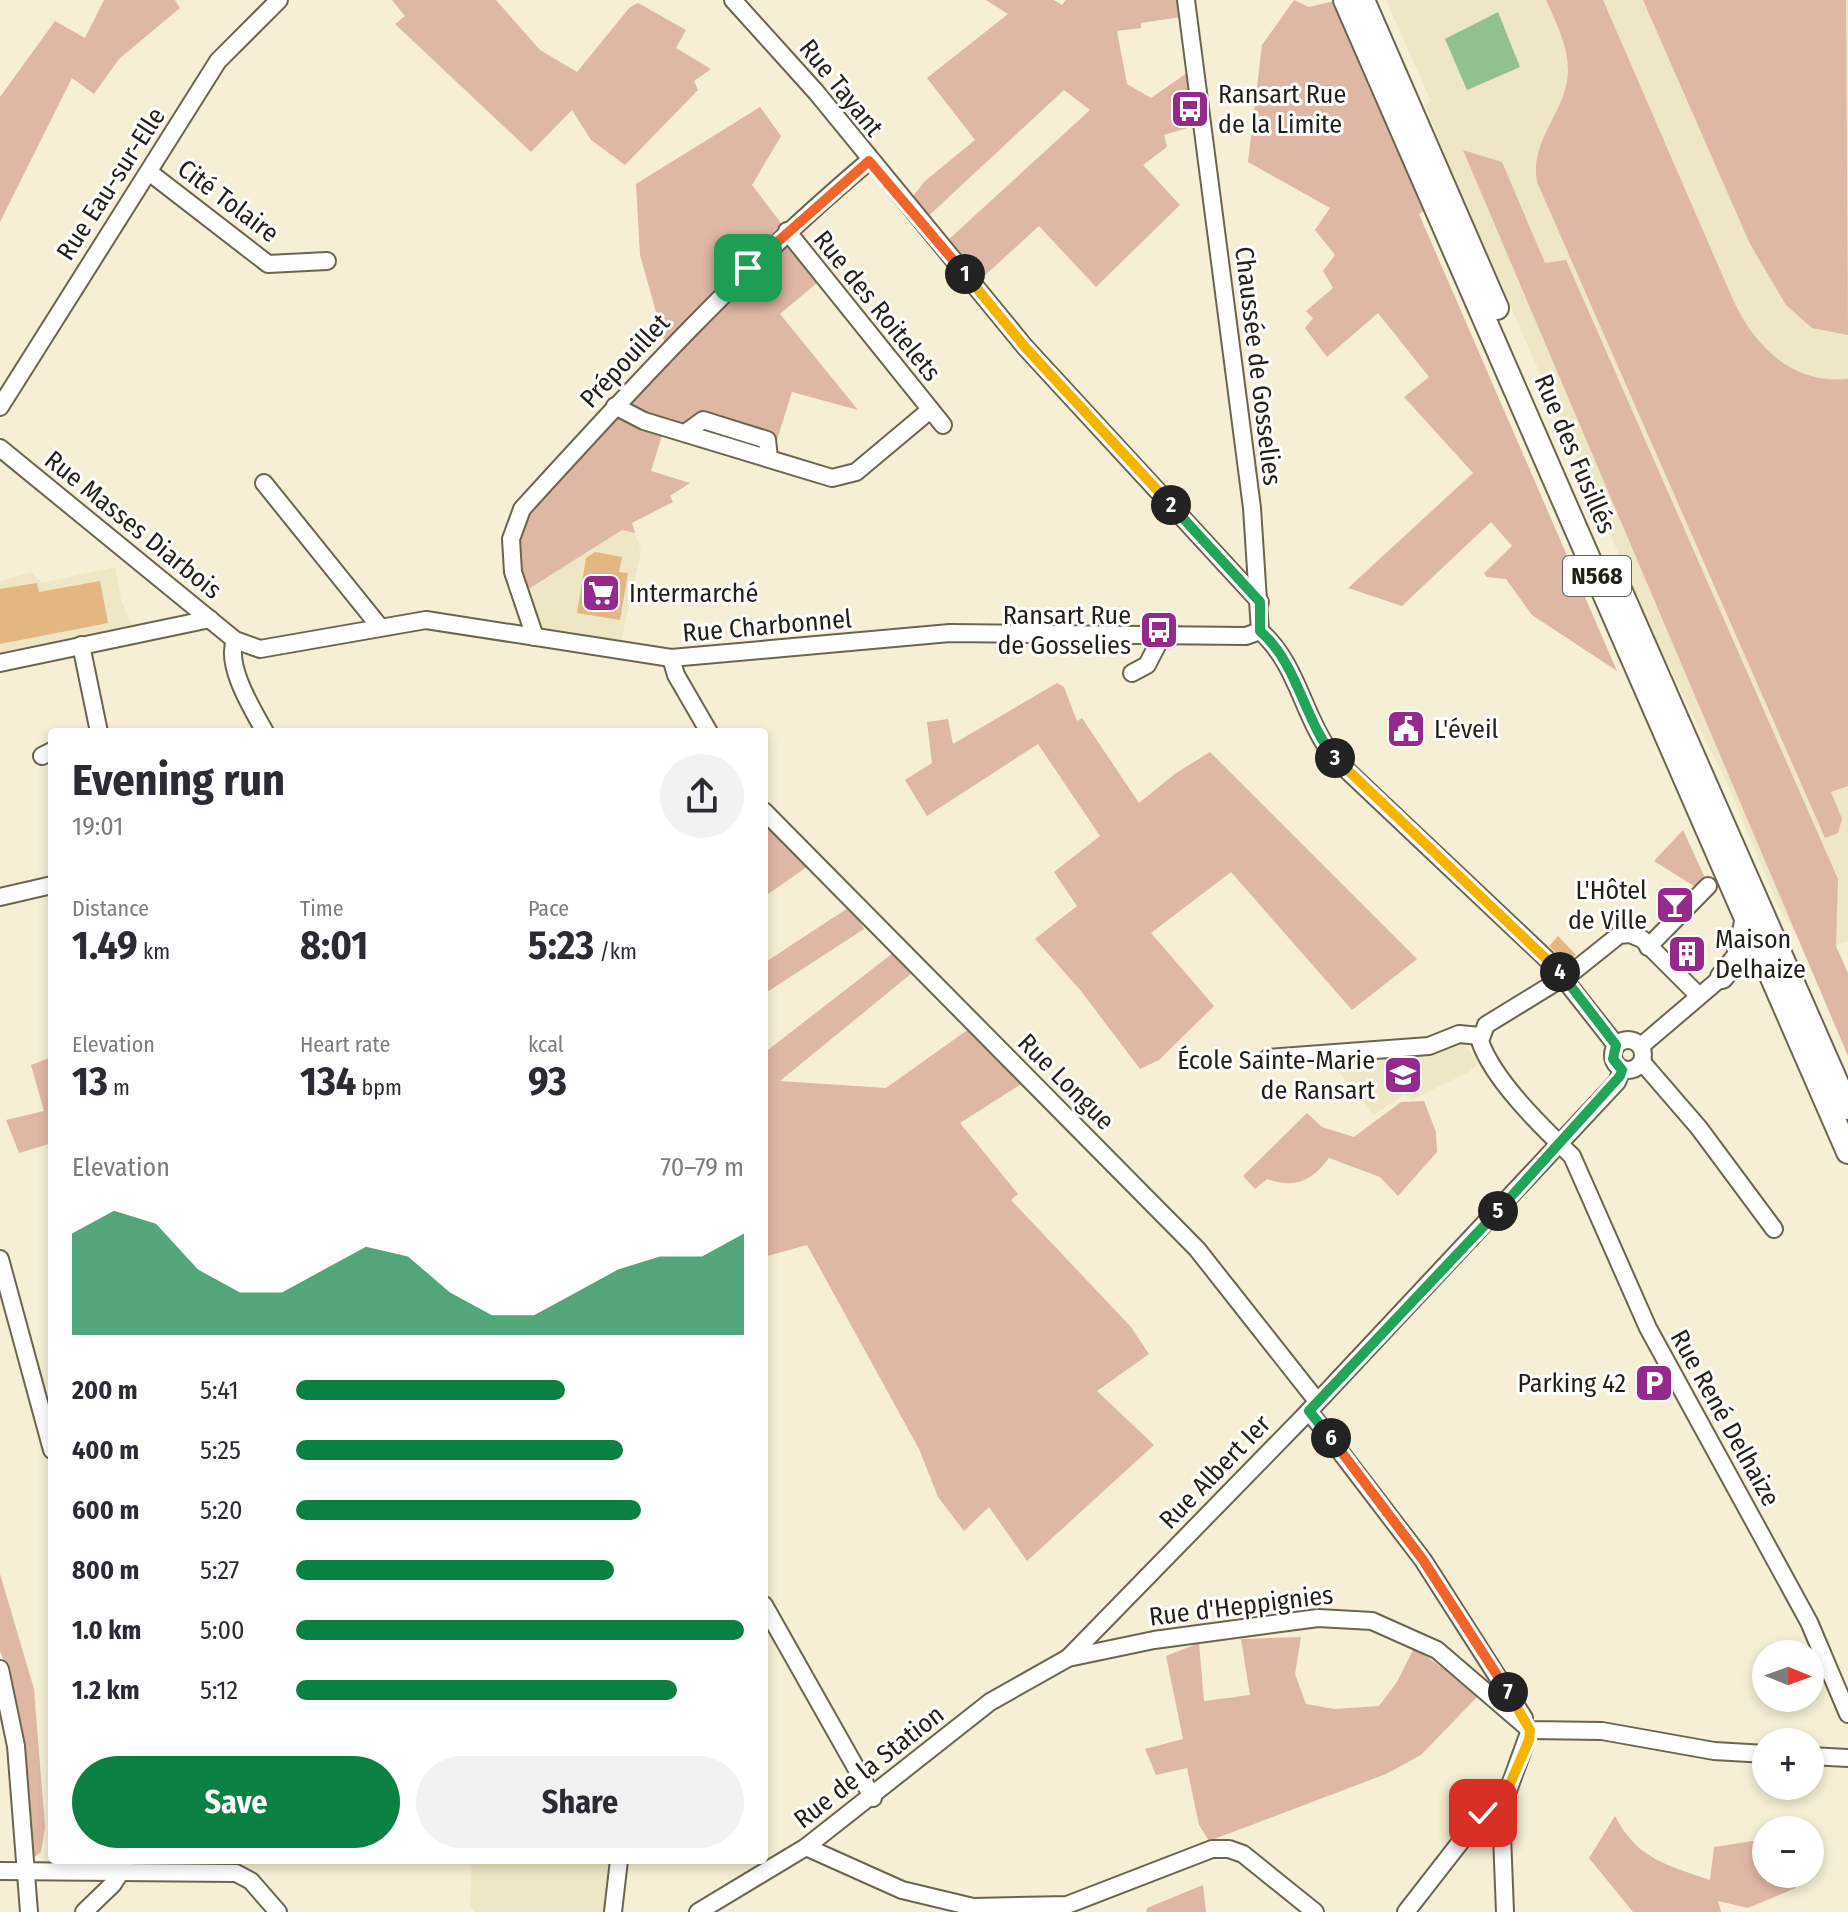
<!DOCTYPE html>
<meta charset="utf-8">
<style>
:root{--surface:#fff;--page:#f2f2f3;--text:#2b2b33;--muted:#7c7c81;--accent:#0b8043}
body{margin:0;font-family:"Fira Sans Condensed",sans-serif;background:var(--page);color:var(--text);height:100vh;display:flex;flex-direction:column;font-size:30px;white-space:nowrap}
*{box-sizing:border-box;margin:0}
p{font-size:26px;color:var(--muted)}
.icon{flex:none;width:44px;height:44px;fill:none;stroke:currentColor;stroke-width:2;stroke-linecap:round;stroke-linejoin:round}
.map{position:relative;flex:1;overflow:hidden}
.sheet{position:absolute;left:48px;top:728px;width:720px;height:1136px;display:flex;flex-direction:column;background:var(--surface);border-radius:8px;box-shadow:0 4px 12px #0003}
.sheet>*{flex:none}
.needle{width:52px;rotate:91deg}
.controls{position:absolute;left:1752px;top:1640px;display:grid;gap:16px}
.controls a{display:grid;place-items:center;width:72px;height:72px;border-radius:50%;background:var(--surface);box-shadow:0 4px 12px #0003;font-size:40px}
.pin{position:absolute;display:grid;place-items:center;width:68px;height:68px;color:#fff;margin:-34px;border-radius:16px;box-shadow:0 4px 12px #0006}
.km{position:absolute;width:40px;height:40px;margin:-20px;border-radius:50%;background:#222;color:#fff;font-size:22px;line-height:40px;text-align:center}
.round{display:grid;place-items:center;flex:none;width:84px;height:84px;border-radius:42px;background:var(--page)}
.head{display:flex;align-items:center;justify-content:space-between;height:136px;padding:0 24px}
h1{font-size:44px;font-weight:700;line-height:60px}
.metrics{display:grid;grid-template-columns:repeat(3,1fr);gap:12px;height:136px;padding:8px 24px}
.metrics div{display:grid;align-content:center}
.metrics b{font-size:40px;font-weight:700}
.metrics small{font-size:22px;font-weight:400}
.metrics p{font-size:22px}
.chart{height:224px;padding:16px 24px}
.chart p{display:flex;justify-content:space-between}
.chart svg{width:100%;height:144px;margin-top:8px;fill:var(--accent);opacity:.7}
.button{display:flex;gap:16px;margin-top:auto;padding:16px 24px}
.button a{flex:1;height:92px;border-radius:48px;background:var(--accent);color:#fff;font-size:32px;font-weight:700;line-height:92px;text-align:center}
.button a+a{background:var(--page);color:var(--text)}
ul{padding:0 24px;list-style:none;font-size:26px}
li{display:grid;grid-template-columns:128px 96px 1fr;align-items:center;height:60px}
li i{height:20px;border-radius:10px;background:var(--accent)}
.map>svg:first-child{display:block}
.built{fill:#eee6c5}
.green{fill:#dfb7a5}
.water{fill:#90c18f}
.building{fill:#e4b682}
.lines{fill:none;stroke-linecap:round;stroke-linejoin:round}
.minor-casing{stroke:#6b654f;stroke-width:20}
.highway-casing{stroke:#6b654f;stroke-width:26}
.minor{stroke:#fff;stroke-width:16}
.highway{stroke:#fff;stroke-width:22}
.split-1-casing{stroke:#fff;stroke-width:16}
.split-2-casing{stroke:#fff;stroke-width:16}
.split-3-casing{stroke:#fff;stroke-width:16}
.split-4-casing{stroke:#fff;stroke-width:16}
.split-5-casing{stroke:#fff;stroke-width:16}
.split-6-casing{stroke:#fff;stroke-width:16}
.split-7-casing{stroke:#fff;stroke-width:16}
.split-8-casing{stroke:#fff;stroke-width:16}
.split-1{stroke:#f0652b;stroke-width:10}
.split-2{stroke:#f5b400;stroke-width:10}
.split-3{stroke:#22a559;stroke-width:10}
.split-4{stroke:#f5b400;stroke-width:10}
.split-5{stroke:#22a559;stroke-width:10}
.split-6{stroke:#22a559;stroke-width:10}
.split-7{stroke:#f0652b;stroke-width:10}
.split-8{stroke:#f5b400;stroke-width:10}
.labels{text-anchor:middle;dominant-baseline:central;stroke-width:6;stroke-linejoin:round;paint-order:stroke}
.shield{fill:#fff;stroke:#64625c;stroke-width:2}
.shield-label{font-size:24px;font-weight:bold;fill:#221f16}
.street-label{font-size:26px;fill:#221f16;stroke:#fff}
.poi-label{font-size:26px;fill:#221f16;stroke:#fff;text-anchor:start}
</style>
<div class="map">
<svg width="1848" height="1912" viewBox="0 0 1848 1912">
<rect width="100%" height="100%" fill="#f6efd6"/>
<!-- built -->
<g class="built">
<polygon points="1386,0 1848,0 1848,941 1810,956 1779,908 1729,787 1662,653 1448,163 1425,105 1431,101"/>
<polygon points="622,530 635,533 641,551 621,642 535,637 519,595"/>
<polygon points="115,567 121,600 132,626 0,656 0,581 31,572 42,583"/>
<polygon points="1459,1039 1479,1063 1469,1072 1411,1100 1405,1094 1374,1115 1327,1057 1380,1051 1398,1071 1428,1050"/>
<polygon points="472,1860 619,1860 613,1912 475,1912 470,1907"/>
</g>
<!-- green -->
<g class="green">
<polygon points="104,0 175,0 180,8 119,59 94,94 72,78 0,222 0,97 55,21 85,38"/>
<polygon points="392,0 496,0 540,50 577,72 630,7 638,3 686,30 676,48 711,69 694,81 698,90 625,165 591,140 572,110 531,152 395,24 405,16"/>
<polygon points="986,0 1054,0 1062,5 1066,0 1179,0 1181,17 1141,23 1141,28 1117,31 1127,84 1151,98 1187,73 1194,126 1164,135 1167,147 1143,165 1180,205 1096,287 1039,226 982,278 947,241 1090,110 1064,90 922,222 909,201 925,181 975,140 927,78 1008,14"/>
<polygon points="1294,0 1309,7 1334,1 1425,210 1419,214 1617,671 1532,615 1506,579 1487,577 1484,573 1512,546 1491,522 1402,606 1348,588 1473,473 1404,397 1429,377 1378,313 1327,357 1305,328 1313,318 1306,311 1333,288 1323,271 1335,255 1315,230 1330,208 1248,162 1262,45"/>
<path d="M 1546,0 L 1603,0 L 1734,302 C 1756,348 1793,384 1848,379 L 1848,786 L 1831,792 L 1842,819 L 1838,833 L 1825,838 L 1537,182 C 1529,139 1568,111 1568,70 C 1568,46 1556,22 1546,0 Z"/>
<polygon points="1643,0 1846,0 1848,335 1812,328 1786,305 1750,244"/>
<polygon points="760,107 781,136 752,185 787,231 667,351 640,255 636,184"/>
<polygon points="1463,150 1502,162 1545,263 1566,260 1838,879 1836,946 1848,973 1848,1056"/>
<polygon points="781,246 789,247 817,283 780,314 858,410 792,392 771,459 639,418 630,402"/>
<polygon points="612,414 663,432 651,471 690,483 670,496 673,502 632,523 635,533 622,530 519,595 511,539 536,499"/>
<polygon points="1057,683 1064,687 1077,721 1082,718 1139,803 1176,773 1210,752 1417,959 1352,1010 1231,872 1151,933 1214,1006 1159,1060 1140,1069 1081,991 1035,939 1077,906 1054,872 1100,836 1038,744 927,816 905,780 932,763 927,722 948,719 953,744"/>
<polygon points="777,827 811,864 764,897 764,830"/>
<polygon points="1683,830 1706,880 1697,888 1654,861"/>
<polygon points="851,906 864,929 764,994 764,963"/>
<polygon points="893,953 912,973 780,1081 886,1088 973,1026 1026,1081 960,1123 1018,1194 1011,1200 1131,1327 1149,1354 1097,1391 1154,1445 1027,1561 989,1507 964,1531 938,1497 919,1449 807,1245 764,1257 764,1053"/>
<polygon points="52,1057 52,1143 19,1153 6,1120 44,1111 31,1065"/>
<path d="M 1424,1101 L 1436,1132 L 1437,1152 L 1398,1196 L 1380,1177 L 1329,1158 C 1311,1181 1297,1189 1267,1179 L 1255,1189 L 1243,1176 L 1307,1113 L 1322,1127 L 1354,1137 L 1401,1102 Z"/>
<polygon points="0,1574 34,1689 45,1827 41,1852 32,1859 5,1664 0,1651"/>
<polygon points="1301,1637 1295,1674 1306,1704 1334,1709 1379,1706 1397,1682 1414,1648 1480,1694 1421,1755 1386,1774 1209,1841 1199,1825 1187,1768 1156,1775 1145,1749 1183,1739 1166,1656 1199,1643 1204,1701 1250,1695 1241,1639"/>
<path d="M 1615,1816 C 1637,1859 1667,1865 1710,1880 L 1714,1847 L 1766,1839 L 1766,1874 L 1791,1874 L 1796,1888 L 1748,1908 L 1718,1901 L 1721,1912 L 1633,1912 L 1589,1858 Z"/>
<polygon points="1203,1885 1206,1912 1146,1912 1147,1908"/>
</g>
<!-- water -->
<polygon class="water" points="1498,12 1520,67 1467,90 1445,39"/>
<!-- building -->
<g class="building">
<polygon points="595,552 622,557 619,572 628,573 620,620 577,613 586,558"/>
<polygon points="100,581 108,623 0,644 0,589 37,583 39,592"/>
<polygon points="1558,936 1576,955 1566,963 1549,946"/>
<polygon points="1682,938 1689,945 1694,940 1701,946 1696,952 1702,958 1691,969 1671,951"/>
</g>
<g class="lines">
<defs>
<g id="minor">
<polyline points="733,0 816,92 1025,347 1260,602"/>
<polyline points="1186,0 1252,508 1260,631"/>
<polyline points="149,172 268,264 327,261"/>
<polyline points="787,231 943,425"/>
<polyline points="615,406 644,421 832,478 856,472 930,410"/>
<polyline points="0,407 218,61 279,0"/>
<polyline points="685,433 703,420 767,440 769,458"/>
<polyline points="0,448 235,640 260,649 426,620 671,658 950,633 1246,636 1260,631"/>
<polyline points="264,483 380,627"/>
<path d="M 1260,631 C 1299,665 1303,720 1336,760 L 1553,965 L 1616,1045"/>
<path d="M 535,637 L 513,572 L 511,539 L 522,509 C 633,387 743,267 869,161"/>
<path d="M 235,640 C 225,666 253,710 265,732"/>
<polyline points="81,645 99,732"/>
<polyline points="671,658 676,675 709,732"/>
<polyline points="0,663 210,619"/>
<polyline points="1132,673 1147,665 1162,636"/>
<polyline points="42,756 52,751"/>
<polyline points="764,811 1197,1249 1317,1401"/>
<polyline points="0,897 52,885"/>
<polyline points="1648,947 1708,886"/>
<path d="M 1699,996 L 1642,939 L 1630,934 L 1619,935 L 1574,971 L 1486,1025 L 1480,1041 C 1493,1080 1543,1128 1572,1156 L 1648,1328 L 1809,1622 L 1848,1714"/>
<circle cx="1628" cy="1055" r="15"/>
<polyline points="1641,1046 1722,977"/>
<polyline points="1268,1058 1429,1046 1459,1034 1480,1036"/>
<polyline points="1642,1062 1699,1128 1774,1229"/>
<polyline points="0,1259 52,1450"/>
<polyline points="1309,1411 1423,1560 1524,1718"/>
<polyline points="764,1605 873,1798"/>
<polyline points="1068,1658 1309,1411 1617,1082 1622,1070"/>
<polyline points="0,1669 16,1746 29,1912"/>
<polyline points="1810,1756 1848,1758"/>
<polyline points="806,1847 902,1890 973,1907 1067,1905 1212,1849 1229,1849 1243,1854 1315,1912"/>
<polyline points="0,1871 236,1873 251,1881 278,1912"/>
<polyline points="84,1912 113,1884 125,1865"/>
<polyline points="613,1912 619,1860"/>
<polyline points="698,1912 806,1847 990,1702 1068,1658 1154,1640 1318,1618 1372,1621 1437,1650 1530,1730 1602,1731 1714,1751 1766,1754"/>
<polyline points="1406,1912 1483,1813 1503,1800"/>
<polyline points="1505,1912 1501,1810 1530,1730"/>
</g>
<g id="highway">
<polyline points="1345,0 1848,1152"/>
<polyline points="1363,0 1497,308"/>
<polyline points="1615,578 1848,1108"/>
<polyline points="1722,977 1738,957 1747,918"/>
</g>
</defs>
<!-- minor casing -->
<use href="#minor" class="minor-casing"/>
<!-- highway casing -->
<use href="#highway" class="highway-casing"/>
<!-- minor -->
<use href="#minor" class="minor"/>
<!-- highway -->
<use href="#highway" class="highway"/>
</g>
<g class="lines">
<defs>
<polyline id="split-1" points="748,268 869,161 965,274"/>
<polyline id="split-2" points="965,274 1025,347 1171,505"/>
<path id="split-3" d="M 1171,505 L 1260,602 L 1260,631 C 1299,665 1303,719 1335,758"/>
<polyline id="split-4" points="1335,758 1560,972"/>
<polyline id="split-5" points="1498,1211 1620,1076 1622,1070 1613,1059 1616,1045 1560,972"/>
<polyline id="split-6" points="1331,1438 1309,1411 1498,1211"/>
<polyline id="split-7" points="1331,1438 1423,1560 1508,1692"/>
<polyline id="split-8" points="1483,1813 1503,1800 1529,1740 1530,1730 1508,1692"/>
</defs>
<!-- split-1 casing -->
<use href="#split-1" class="split-1-casing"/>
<!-- split-2 casing -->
<use href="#split-2" class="split-2-casing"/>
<!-- split-3 casing -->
<use href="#split-3" class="split-3-casing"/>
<!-- split-4 casing -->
<use href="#split-4" class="split-4-casing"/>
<!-- split-5 casing -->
<use href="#split-5" class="split-5-casing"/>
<!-- split-6 casing -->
<use href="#split-6" class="split-6-casing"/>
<!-- split-7 casing -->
<use href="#split-7" class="split-7-casing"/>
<!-- split-8 casing -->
<use href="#split-8" class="split-8-casing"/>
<!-- split-1 -->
<use href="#split-1" class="split-1"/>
<!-- split-2 -->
<use href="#split-2" class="split-2"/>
<!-- split-3 -->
<use href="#split-3" class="split-3"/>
<!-- split-4 -->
<use href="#split-4" class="split-4"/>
<!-- split-5 -->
<use href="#split-5" class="split-5"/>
<!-- split-6 -->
<use href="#split-6" class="split-6"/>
<!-- split-7 -->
<use href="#split-7" class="split-7"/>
<!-- split-8 -->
<use href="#split-8" class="split-8"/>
</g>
<!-- icons -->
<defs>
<symbol id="bus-square" viewBox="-11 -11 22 22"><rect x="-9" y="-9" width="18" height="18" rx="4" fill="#952a8c" stroke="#fff"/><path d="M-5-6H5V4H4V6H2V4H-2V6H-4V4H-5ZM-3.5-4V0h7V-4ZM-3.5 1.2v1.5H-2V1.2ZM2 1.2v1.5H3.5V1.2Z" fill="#fff"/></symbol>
<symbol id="supermarket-square" viewBox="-11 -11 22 22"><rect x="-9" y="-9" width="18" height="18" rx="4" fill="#952a8c" stroke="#fff"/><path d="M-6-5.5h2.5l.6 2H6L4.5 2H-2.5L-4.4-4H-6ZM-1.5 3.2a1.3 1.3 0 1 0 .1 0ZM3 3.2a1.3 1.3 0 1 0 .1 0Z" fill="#fff"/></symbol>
<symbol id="civic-square" viewBox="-11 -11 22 22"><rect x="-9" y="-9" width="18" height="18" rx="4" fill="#952a8c" stroke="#fff"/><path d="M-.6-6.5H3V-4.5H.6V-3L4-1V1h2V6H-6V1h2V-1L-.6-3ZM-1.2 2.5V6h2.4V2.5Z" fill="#fff"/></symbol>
<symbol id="bar-square" viewBox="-11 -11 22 22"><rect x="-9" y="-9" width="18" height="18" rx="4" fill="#952a8c" stroke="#fff"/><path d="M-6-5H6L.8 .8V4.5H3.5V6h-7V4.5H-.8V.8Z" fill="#fff"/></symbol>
<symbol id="building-square" viewBox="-11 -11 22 22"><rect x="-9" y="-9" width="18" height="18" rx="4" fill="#952a8c" stroke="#fff"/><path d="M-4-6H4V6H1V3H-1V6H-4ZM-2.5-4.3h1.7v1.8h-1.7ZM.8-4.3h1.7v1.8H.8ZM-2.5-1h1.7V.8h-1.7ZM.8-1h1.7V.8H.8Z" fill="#fff"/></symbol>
<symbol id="school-square" viewBox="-11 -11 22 22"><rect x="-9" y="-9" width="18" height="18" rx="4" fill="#952a8c" stroke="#fff"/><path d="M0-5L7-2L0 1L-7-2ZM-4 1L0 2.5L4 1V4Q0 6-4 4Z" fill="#fff"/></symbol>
<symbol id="parking-square" viewBox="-11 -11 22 22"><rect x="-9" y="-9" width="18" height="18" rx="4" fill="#952a8c" stroke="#fff"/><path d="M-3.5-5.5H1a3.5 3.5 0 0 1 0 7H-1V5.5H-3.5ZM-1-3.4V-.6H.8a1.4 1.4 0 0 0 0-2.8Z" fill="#fff"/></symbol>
</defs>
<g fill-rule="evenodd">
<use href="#bus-square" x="1168" y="87" width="44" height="44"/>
<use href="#supermarket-square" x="579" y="571" width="44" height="44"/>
<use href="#bus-square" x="1137" y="608" width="44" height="44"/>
<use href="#civic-square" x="1384" y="707" width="44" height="44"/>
<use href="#bar-square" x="1653" y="883" width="44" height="44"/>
<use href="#building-square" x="1665" y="932" width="44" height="44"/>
<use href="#school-square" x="1381" y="1053" width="44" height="44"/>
<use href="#parking-square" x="1632" y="1361" width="44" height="44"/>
</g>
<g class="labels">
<!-- shield labels -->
<rect class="shield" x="1563" y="556" width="68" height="40" rx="6"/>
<g class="shield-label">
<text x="1597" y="576">N568</text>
</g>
<!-- street labels -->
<g class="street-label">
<text transform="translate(841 88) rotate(51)">Rue Tayant</text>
<text transform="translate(111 184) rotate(-57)">Rue Eau-sur-Elle</text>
<text transform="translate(228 201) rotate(37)">Cité Tolaire</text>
<text transform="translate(877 306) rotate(51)">Rue des Roitelets</text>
<text transform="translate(625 361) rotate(-47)">Prépouillet</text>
<text transform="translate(1258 366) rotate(83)">Chaussée de Gosselies</text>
<text transform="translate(1575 454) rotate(67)">Rue des Fusillés</text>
<text transform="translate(133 525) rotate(39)">Rue Masses Diarbois</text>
<text transform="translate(767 626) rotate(-5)">Rue Charbonnel</text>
<text transform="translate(1066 1082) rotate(45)">Rue Longue</text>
<text transform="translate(1725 1418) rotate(61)">Rue René Delhaize</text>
<text transform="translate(1215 1472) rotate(-46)">Rue Albert Ier</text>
<text transform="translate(1241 1606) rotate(-7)">Rue d'Heppignies</text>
<text transform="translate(869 1767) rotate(-38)">Rue de la Station</text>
</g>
<!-- poi labels -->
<g class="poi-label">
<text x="1218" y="94">Ransart Rue<tspan x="1218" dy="30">de la Limite</tspan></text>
<text x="629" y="593">Intermarché</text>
<text x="1131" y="615" text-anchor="end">Ransart Rue<tspan x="1131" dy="30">de Gosselies</tspan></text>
<text x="1434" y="729">L'éveil</text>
<text x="1647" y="890" text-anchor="end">L'Hôtel<tspan x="1647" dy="30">de Ville</tspan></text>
<text x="1715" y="939">Maison<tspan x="1715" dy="30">Delhaize</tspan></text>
<text x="1375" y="1060" text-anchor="end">École Sainte-Marie<tspan x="1375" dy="30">de Ransart</tspan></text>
<text x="1626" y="1383" text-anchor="end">Parking 42</text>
</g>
</g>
</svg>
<div class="controls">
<a><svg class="needle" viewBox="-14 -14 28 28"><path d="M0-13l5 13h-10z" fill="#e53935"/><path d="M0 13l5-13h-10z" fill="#7c7c81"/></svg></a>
<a>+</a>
<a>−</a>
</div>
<div class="pin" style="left:748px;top:268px;background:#1e9e55"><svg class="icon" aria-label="arrive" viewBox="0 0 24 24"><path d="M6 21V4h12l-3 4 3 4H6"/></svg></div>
<div class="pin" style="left:1483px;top:1813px;background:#d93025"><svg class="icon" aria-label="check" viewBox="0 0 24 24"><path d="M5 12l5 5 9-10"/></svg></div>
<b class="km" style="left:965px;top:274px">1</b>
<b class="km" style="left:1171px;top:505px">2</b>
<b class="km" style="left:1335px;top:758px">3</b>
<b class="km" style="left:1560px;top:972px">4</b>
<b class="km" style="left:1498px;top:1211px">5</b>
<b class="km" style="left:1331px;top:1438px">6</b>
<b class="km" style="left:1508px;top:1692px">7</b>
<section class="sheet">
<div class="head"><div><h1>Evening run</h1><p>19:01</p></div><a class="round"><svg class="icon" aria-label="share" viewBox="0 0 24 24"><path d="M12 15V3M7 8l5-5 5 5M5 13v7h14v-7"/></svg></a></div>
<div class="metrics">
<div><p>Distance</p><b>1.49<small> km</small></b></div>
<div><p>Time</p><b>8:01</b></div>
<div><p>Pace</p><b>5:23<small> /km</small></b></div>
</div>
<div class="metrics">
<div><p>Elevation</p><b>13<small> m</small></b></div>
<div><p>Heart rate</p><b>134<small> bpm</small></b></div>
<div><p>kcal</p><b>93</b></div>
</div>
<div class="chart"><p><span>Elevation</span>70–79 m</p>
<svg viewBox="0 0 160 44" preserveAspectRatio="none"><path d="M0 44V13L10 6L20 10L30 24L40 31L50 31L60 24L70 17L80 20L90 31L100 38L110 38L120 31L130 24L140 20L150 20L160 13V44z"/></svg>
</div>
<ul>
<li><b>200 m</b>5:41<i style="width:60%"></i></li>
<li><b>400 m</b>5:25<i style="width:73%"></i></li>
<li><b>600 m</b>5:20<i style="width:77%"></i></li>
<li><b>800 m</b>5:27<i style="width:71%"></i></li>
<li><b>1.0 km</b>5:00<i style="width:100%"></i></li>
<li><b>1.2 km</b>5:12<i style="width:85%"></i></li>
</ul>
<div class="button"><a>Save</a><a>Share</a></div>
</section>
</div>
